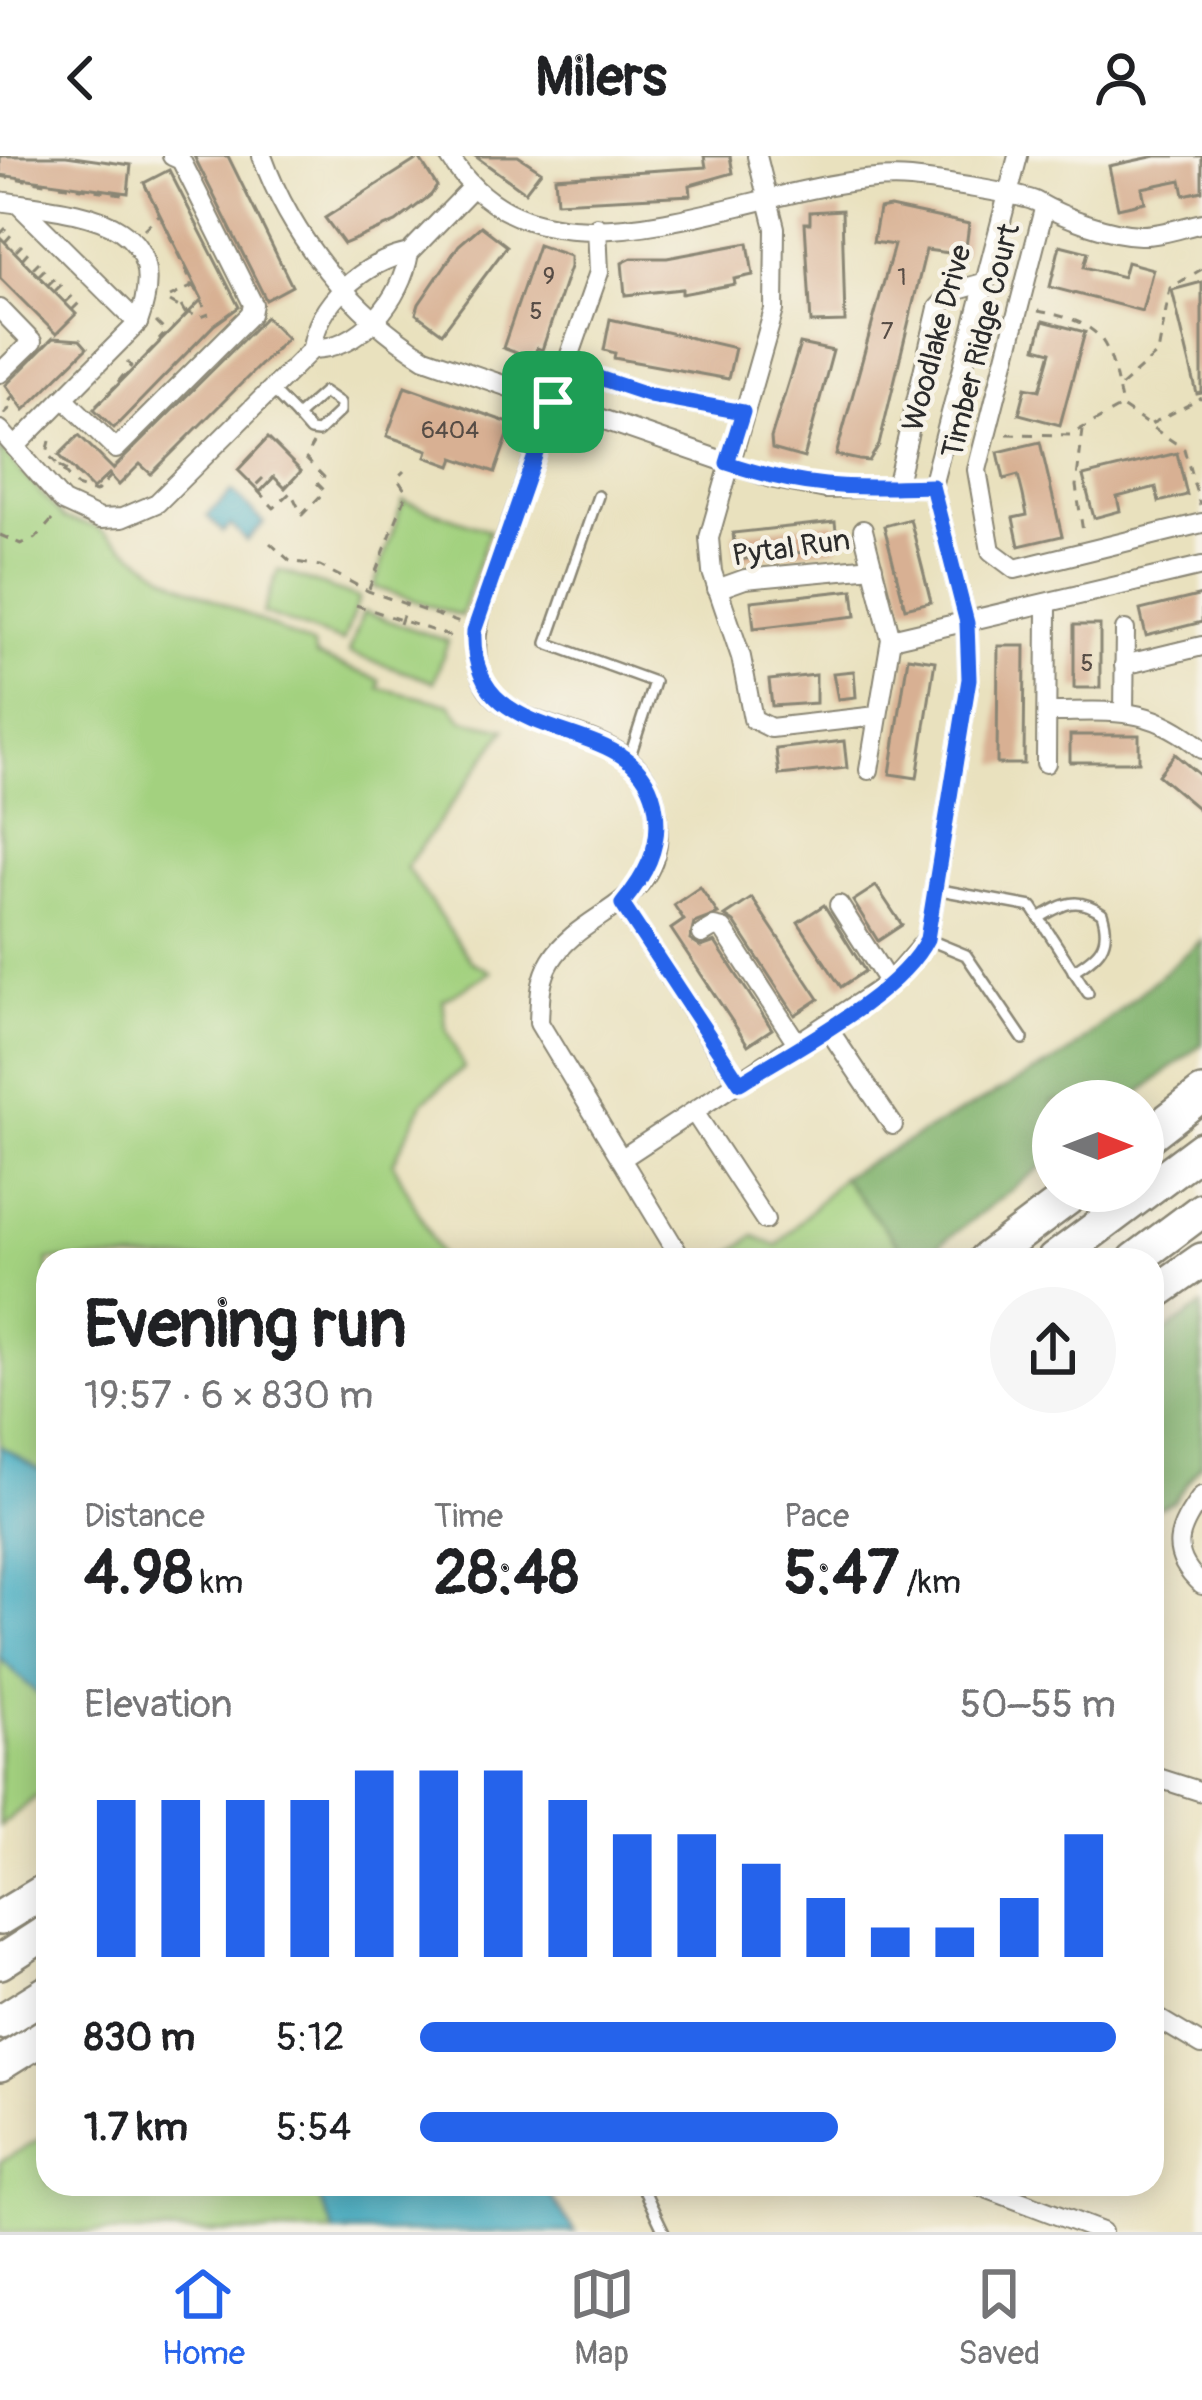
<!DOCTYPE html>
<meta charset="utf-8">
<style>
:root{--surface:#fff;--page:#f6f6f6;--text:#202124;--muted:#757577;--line:#e0e0e0;--accent:#2563eb}
body{margin:0;font-family:Pangolin,sans-serif;background:var(--page);color:var(--text);height:100vh;display:flex;flex-direction:column;font-size:45px;white-space:nowrap}
*{box-sizing:border-box;margin:0}
p{font-size:39px;color:var(--muted)}
.icon{flex:none;width:66px;height:66px;fill:none;stroke:currentColor;stroke-width:2;stroke-linecap:round;stroke-linejoin:round}
.map{position:relative;flex:1;overflow:hidden}
.sheet{position:absolute;left:36px;top:1092px;width:1128px;height:948px;display:flex;flex-direction:column;background:var(--surface);border-radius:36px;box-shadow:0 6px 30px #0003}
.sheet>*{flex:none}
.needle{width:78px;rotate:90deg}
.buttons{position:absolute;left:1032px;top:924px;display:grid;gap:24px}
.buttons a{display:grid;place-items:center;width:132px;height:132px;border-radius:50%;background:var(--surface);box-shadow:0 6px 30px #0003;font-size:60px}
.pin{position:absolute;display:grid;place-items:center;width:102px;height:102px;color:#fff;margin:-51px;border-radius:24px;box-shadow:0 6px 18px #0006}
.round{display:grid;place-items:center;flex:none;width:126px;height:126px;border-radius:63px;background:var(--page)}
.overview{display:flex;align-items:center;justify-content:space-between;height:204px;padding:0 48px}
h1{font-size:66px;font-weight:700;line-height:90px}
.figures{display:grid;grid-template-columns:repeat(3,1fr);gap:18px;height:204px;padding:12px 48px}
.figures div{display:grid;align-content:center}
.figures b{font-size:60px;font-weight:700}
.figures small{font-size:33px;font-weight:400}
.figures p{font-size:33px}
.chart{height:336px;padding:24px 48px}
.chart p{display:flex;justify-content:space-between}
.chart svg{width:100%;height:216px;margin-top:12px;stroke:var(--accent);stroke-width:6}
ul{padding:0 48px;list-style:none;font-size:39px}
li{display:grid;grid-template-columns:192px 144px 1fr;align-items:center;height:90px}
li i{height:30px;border-radius:15px;background:var(--accent)}
header{display:flex;justify-content:space-between;align-items:center;height:156px;padding:0 48px;background:var(--surface);font-size:54px;font-weight:700}
.menu{display:flex;justify-content:space-around;align-items:center;height:168px;border-top:3px solid var(--line);background:var(--surface);font-size:33px;color:var(--muted)}
.menu a{display:grid;justify-items:center;gap:6px}
.menu .current{color:var(--accent)}
.map>svg:first-child{display:block}
.green{fill:#a3d17f;stroke:#677e55;stroke-width:3}
.forest{fill:#82b36e;stroke:#566f4c;stroke-width:3}
.water{fill:#44adc3;stroke:#386c77;stroke-width:3}
.building{fill:#d8b093}
.lines{fill:none;stroke-linecap:round;stroke-linejoin:round}
.lane-casing{stroke:#8a8674;stroke-width:14}
.street-casing{stroke:#8a8674;stroke-width:22}
.highway-casing{stroke:#8a8674;stroke-width:38}
.path{stroke:#8a8674;stroke-width:3;stroke-dasharray:9 9;stroke-linecap:butt}
.lane{stroke:#fff;stroke-width:9}
.street{stroke:#fff;stroke-width:18}
.highway{stroke:#fff;stroke-width:33}
.route-casing{stroke:#fff;stroke-width:24}
.route{stroke:#2563eb;stroke-width:15}
.labels{text-anchor:middle;dominant-baseline:central;stroke-width:9;stroke-linejoin:round;paint-order:stroke}
.number-label{font-size:24px;fill:#564c45}
.street-label{font-size:30px;fill:#2b2b2b;stroke:#f7f3e8}
</style>
<header><svg class="icon" aria-label="back" viewBox="0 0 24 24"><path d="M15 5l-7 7 7 7"/></svg>Milers<svg class="icon" aria-label="person" viewBox="0 0 24 24"><circle cx="12" cy="8" r="4"/><path d="M4 21q1-7 8-7t8 7"/></svg></header>
<div class="map">
<svg width="1202" height="2076" viewBox="0 0 1202 2076">
<rect width="100%" height="100%" fill="#f7f3e8"/>
<filter id="ink" filterUnits="userSpaceOnUse"><feTurbulence type="fractalNoise" baseFrequency=".00833" numOctaves="2"/><feDisplacementMap in="SourceGraphic" scale="24" xChannelSelector="R" yChannelSelector="G"/><feConvolveMatrix kernelMatrix="1 2 1 2 8 2 1 2 1" color-interpolation-filters="sRGB"/></filter>
<filter id="wash" filterUnits="userSpaceOnUse"><feTurbulence type="fractalNoise" baseFrequency=".004" numOctaves="4" result="noise"/><feDisplacementMap in="SourceGraphic" scale="48" xChannelSelector="R" yChannelSelector="G"/><feGaussianBlur stdDeviation="2.7" result="paint"/><feColorMatrix in="noise" values="0 0 0 0 0 0 0 0 0 0 0 0 0 0 0 0 0 1.4 0 .05"/><feComposite in="paint" operator="in"/></filter>
<g filter="url(#wash)">
<rect width="100%" height="100%" fill="#e9e1be"/>
<!-- green -->
<g class="green">
<polygon points="0,292 64,363 96,371 167,421 313,490 316,500 380,524 379,532 450,548 462,564 506,573 406,711 471,805 491,816 443,844 446,872 464,912 424,945 393,1007 443,1104 48,1104 48,1319 0,1290"/>
<polygon points="403,345 489,374 461,460 374,431"/>
<polygon points="278,414 359,442 343,486 263,457"/>
<polygon points="363,456 448,485 434,526 349,497"/>
<polygon points="842,1021 911,1104 721,1104 754,1080 777,1090"/>
<polygon points="0,1502 48,1548 48,1631 0,1670"/>
<polygon points="48,1978 48,2028 312,2028 335,2076 0,2076 0,2006"/>
</g>
<!-- forest -->
<g class="forest">
<polygon points="1202,784 1202,888 1129,945 1053,945 1053,1002 919,1104 911,1104 842,1021 1068,898"/>
<polygon points="1202,1150 1202,1307 1173,1346 1152,1355 1152,1185"/>
</g>
<!-- water -->
<g class="water">
<polygon points="232,335 264,367 247,385 231,369 223,376 207,360"/>
<polygon points="0,1290 48,1319 48,1548 0,1502"/>
<polygon points="312,2028 542,2028 575,2076 335,2076"/>
</g>
<g id="blocks">
<!-- building -->
<g class="building">
<polygon points="0,0 66,0 131,9 128,37 0,19"/>
<polygon points="194,0 228,0 292,130 266,144"/>
<polygon points="475,0 518,0 541,15 525,36"/>
<polygon points="704,0 730,0 733,17 690,29 691,39 557,46 555,21 706,11"/>
<polygon points="1156,0 1202,0 1202,35 1184,39 1181,24 1142,32 1145,46 1118,52 1109,10"/>
<polygon points="419,2 437,30 431,39 396,66 344,88 325,62"/>
<polygon points="169,14 239,151 214,169 114,272 94,253 202,143 144,27"/>
<polygon points="890,51 969,68 965,99 926,94 879,289 869,305 859,304 836,299 894,89 873,86 879,53"/>
<polygon points="842,54 845,166 811,167 805,67 810,67 810,56"/>
<polygon points="481,70 507,90 442,177 416,158 419,148 459,89"/>
<polygon points="0,81 76,158 56,178 0,122"/>
<polygon points="748,87 753,119 734,123 735,128 682,138 682,133 625,139 622,107 632,102 667,102"/>
<polygon points="538,89 570,100 570,111 542,194 537,192 533,203 503,192"/>
<polygon points="1060,89 1088,96 1084,111 1123,121 1127,106 1153,113 1142,155 1050,131"/>
<polygon points="1202,126 1202,237 1197,238 1172,134"/>
<polygon points="266,161 287,182 151,318 140,308 119,329 109,318 93,333 59,299 79,279 113,313"/>
<polygon points="610,163 735,192 728,223 614,202 615,197 604,194"/>
<polygon points="1043,165 1085,176 1060,269 1019,258 1026,231 1040,234 1051,196 1036,192"/>
<polygon points="53,182 80,184 87,192 24,254 6,229"/>
<polygon points="800,188 833,195 804,302 772,293 771,282"/>
<polygon points="405,230 512,268 495,316 454,302 451,310 426,301 428,294 387,280"/>
<polygon points="268,282 301,315 285,332 274,321 260,336 238,314"/>
<polygon points="1040,286 1062,380 1019,390 1013,362 1027,359 1023,339 1018,319 1004,323 998,296"/>
<polygon points="1177,297 1187,339 1159,346 1156,331 1117,341 1120,355 1094,362 1083,320"/>
<polygon points="910,363 931,446 905,452 884,370"/>
<polygon points="835,366 838,392 736,404 733,377"/>
<polygon points="853,434 856,460 754,472 751,445"/>
<polygon points="1202,439 1202,466 1146,480 1140,454"/>
<rect x="1074" y="469" width="26" height="63"/>
<polygon points="998,490 1025,490 1024,608 997,608"/>
<polygon points="908,501 935,505 917,622 890,618"/>
<polygon points="854,515 856,541 838,543 833,517"/>
<polygon points="816,519 816,547 772,550 769,524"/>
<rect x="1070" y="579" width="69" height="27"/>
<polygon points="844,585 847,612 779,619 776,593"/>
<polygon points="1175,598 1202,621 1202,656 1158,619"/>
<polygon points="876,730 902,769 878,785 853,745"/>
<polygon points="700,731 718,758 694,767 690,784 701,791 715,786 772,873 748,889 671,773 684,764 674,749"/>
<polygon points="752,742 819,843 795,859 734,766 725,760"/>
<polygon points="824,749 865,815 841,831 798,766"/>
</g>
</g>
</g>
<g filter="url(#ink)">
<use href="#blocks" fill-opacity="0" stroke="#8a8674" stroke-width="3"/>
<g class="lines">
<defs>
<g id="lane">
<polyline points="271,233 297,260"/>
<polygon points="324,236 340,247 340,255 318,276 310,275 297,260"/>
<polyline points="598,340 547,487 654,526 629,603"/>
<polyline points="935,733 1032,751 1088,837"/>
<path d="M 1039,762 C 1063,748 1077,739 1102,757 C 1112,788 1099,799 1073,815"/>
<polyline points="927,783 966,799 1023,883"/>
<polyline points="641,2028 664,2076"/>
</g>
<g id="street">
<path d="M 262,0 C 291,81 353,158 425,202 L 775,323 L 826,333 L 932,330"/>
<path d="M 449,0 C 547,158 774,11 911,23 C 931,25 1023,38 1037,46 C 1063,61 1108,78 1140,79 C 1159,80 1183,71 1202,67"/>
<polyline points="757,0 775,72 774,154 709,382 712,416 741,501 753,563 771,572 877,560"/>
<path d="M 0,45 C 77,57 177,59 138,167 L 15,291"/>
<polyline points="18,48 138,167"/>
<polyline points="1044,53 977,314 991,395 1015,413 1202,367"/>
<path d="M 597,71 L 599,116 L 486,438 C 429,613 634,536 655,648 C 675,751 584,749 551,805 C 539,825 540,845 539,867 L 682,1104"/>
<path d="M 409,97 C 401,144 362,192 312,193 C 317,147 364,106 409,97 Z"/>
<polyline points="409,97 471,33"/>
<polyline points="0,153 32,186 0,217"/>
<polyline points="565,211 650,239 743,256"/>
<polyline points="64,242 116,293 251,158 253,148 181,4 172,0"/>
<polyline points="0,274 63,346 100,363 122,362 157,347 312,193"/>
<polyline points="896,331 938,152 954,135 983,127"/>
<polyline points="863,374 891,483 869,614"/>
<polyline points="717,433 745,423 873,411"/>
<polyline points="891,483 1202,410"/>
<polyline points="1124,509 1202,490"/>
<path d="M 1047,556 C 1112,556 1149,548 1202,593"/>
<polyline points="1124,556 1125,474"/>
<polyline points="1046,607 1047,450"/>
<polyline points="622,748 739,927"/>
<polyline points="839,749 889,827"/>
<polyline points="702,778 714,771 723,773 799,890"/>
<polyline points="827,871 893,969"/>
<polyline points="694,956 765,1064"/>
<polyline points="621,1003 889,827 927,783 969,523 967,467 932,330 1018,0"/>
<path d="M 1202,1340 C 1177,1374 1167,1397 1202,1429"/>
<polyline points="1152,1620 1202,1636"/>
<polyline points="1152,1859 1202,1889"/>
<polyline points="975,2028 1102,2076"/>
</g>
<g id="highway">
<polyline points="1143,984 1202,938"/>
<polyline points="985,1104 1077,1035"/>
<polyline points="1054,1104 1202,993"/>
<polyline points="1135,1104 1202,1054"/>
<polyline points="1152,1139 1202,1104"/>
<polyline points="0,1762 48,1733"/>
<polyline points="0,1806 48,1775"/>
<polyline points="0,1866 48,1836"/>
<polyline points="0,1908 48,1878"/>
</g>
</defs>
<!-- lane casing -->
<use href="#lane" class="lane-casing"/>
<!-- street casing -->
<use href="#street" class="street-casing"/>
<!-- highway casing -->
<use href="#highway" class="highway-casing"/>
<!-- path -->
<g class="path">
<polyline points="0,20 51,28"/>
<polyline points="60,29 122,38"/>
<polyline points="146,31 173,87"/>
<polyline points="144,73 159,59"/>
<polyline points="0,78 6,72"/>
<polyline points="5,86 12,78"/>
<polyline points="16,95 22,89"/>
<polyline points="177,96 204,151"/>
<polyline points="22,103 29,95"/>
<polyline points="33,112 39,106"/>
<polyline points="38,120 46,112"/>
<polyline points="48,129 55,122"/>
<polyline points="55,135 62,128"/>
<polyline points="170,141 191,131 191,124"/>
<polyline points="64,146 65,145"/>
<polyline points="66,146 73,139"/>
<polyline points="170,146 199,162 209,158"/>
<polyline points="181,150 187,160"/>
<polyline points="72,154 80,146"/>
<path d="M 1038,155 C 1108,168 1109,186 1122,251 L 1184,293 L 1200,349"/>
<polyline points="156,166 166,176 159,184"/>
<polyline points="147,198 174,171"/>
<polyline points="118,226 131,210 127,206"/>
<polyline points="1121,230 1158,197 1170,132 1202,113"/>
<polyline points="96,249 141,205"/>
<polyline points="4,258 14,248 10,243 15,238"/>
<polyline points="1151,268 1202,242"/>
<polyline points="1083,274 1076,330 1083,376"/>
<polyline points="1007,278 1070,279 1121,251"/>
<polyline points="50,285 47,297 77,330 96,336 111,320"/>
<polyline points="62,303 90,331"/>
<polyline points="59,310 74,319"/>
<polyline points="263,322 254,331 274,352 291,336 302,359 325,335 317,327 324,321 305,302 313,288"/>
<polyline points="0,379 21,388 36,382 53,363"/>
<polyline points="270,387 290,405 320,410 368,435 460,467"/>
<polyline points="369,433 407,337 397,322 404,315"/>
<polyline points="356,449 455,482"/>
<polyline points="400,468 407,447"/>
</g>
<!-- lane -->
<use href="#lane" class="lane"/>
<!-- street -->
<use href="#street" class="street"/>
<!-- highway -->
<use href="#highway" class="highway"/>
</g>
</g>
<g class="lines" filter="url(#ink)">
<defs>
<path id="route" d="M 566,211 L 650,239 L 743,256 L 727,307 C 808,334 848,332 932,330 L 967,467 L 969,523 L 927,783 C 899,840 793,893 740,927 L 622,748 C 645,720 661,692 656,655 C 643,547 469,606 474,475 Z"/>
</defs>
<!-- route casing -->
<use href="#route" class="route-casing"/>
<!-- route -->
<use href="#route" class="route"/>
</g>
<g class="labels">
<!-- number labels -->
<g class="number-label">
<text x="549" y="120">9</text>
<text x="902" y="121">1</text>
<text x="536" y="155">5</text>
<text x="887" y="175">7</text>
<text x="450" y="274">6404</text>
<text x="1087" y="507">5</text>
</g>
<!-- street labels -->
<g class="street-label">
<text transform="translate(937 182) rotate(-75)">Woodlake Drive</text>
<text transform="translate(981 185) rotate(-76)">Timber Ridge Court</text>
<text transform="translate(791 392) rotate(-8)">Pytal Run</text>
</g>
</g>
</svg>
<div class="buttons">
<a><svg class="needle" viewBox="-14 -14 28 28"><path d="M0-13l5 13h-10z" fill="#e53935"/><path d="M0 13l5-13h-10z" fill="#757577"/></svg></a>
</div>
<div class="pin" style="left:553px;top:246px;background:#1e9e55"><svg class="icon" aria-label="arrive" viewBox="0 0 24 24"><path d="M6 21V4h12l-3 4 3 4H6"/></svg></div>
<section class="sheet">
<div class="overview"><div><h1>Evening run</h1><p>19:57 · 6 × 830 m</p></div><a class="round"><svg class="icon" aria-label="share" viewBox="0 0 24 24"><path d="M12 15V3M7 8l5-5 5 5M5 13v7h14v-7"/></svg></a></div>
<div class="figures">
<div><p>Distance</p><b>4.98<small> km</small></b></div>
<div><p>Time</p><b>28:48</b></div>
<div><p>Pace</p><b>5:47<small> /km</small></b></div>
</div>
<div class="chart"><p><span>Elevation</span>50–55 m</p>
<svg viewBox="0 0 160 44" preserveAspectRatio="none"><path d="M5 44V12M15 44V12M25 44V12M35 44V12M45 44V6M55 44V6M65 44V6M75 44V12M85 44V19M95 44V19M105 44V25M115 44V32M125 44V38M135 44V38M145 44V32M155 44V19"/></svg>
</div>
<ul>
<li><b>830 m</b>5:12<i style="width:100%"></i></li>
<li><b>1.7 km</b>5:54<i style="width:60%"></i></li>
</ul>
</section>
</div>
<nav class="menu">
<a class="current"><svg class="icon" aria-label="home" viewBox="0 0 24 24"><path d="M3 11l9-7 9 7M6 9v11h12V9"/></svg>Home</a>
<a><svg class="icon" aria-label="map" viewBox="0 0 24 24"><path d="M3 6l6-2 6 2 6-2v14l-6 2-6-2-6 2zM9 4v14M15 6v14"/></svg>Map</a>
<a><svg class="icon" aria-label="saved" viewBox="0 0 24 24"><path d="M7 4h10v16l-5-4-5 4z"/></svg>Saved</a>
</nav>
